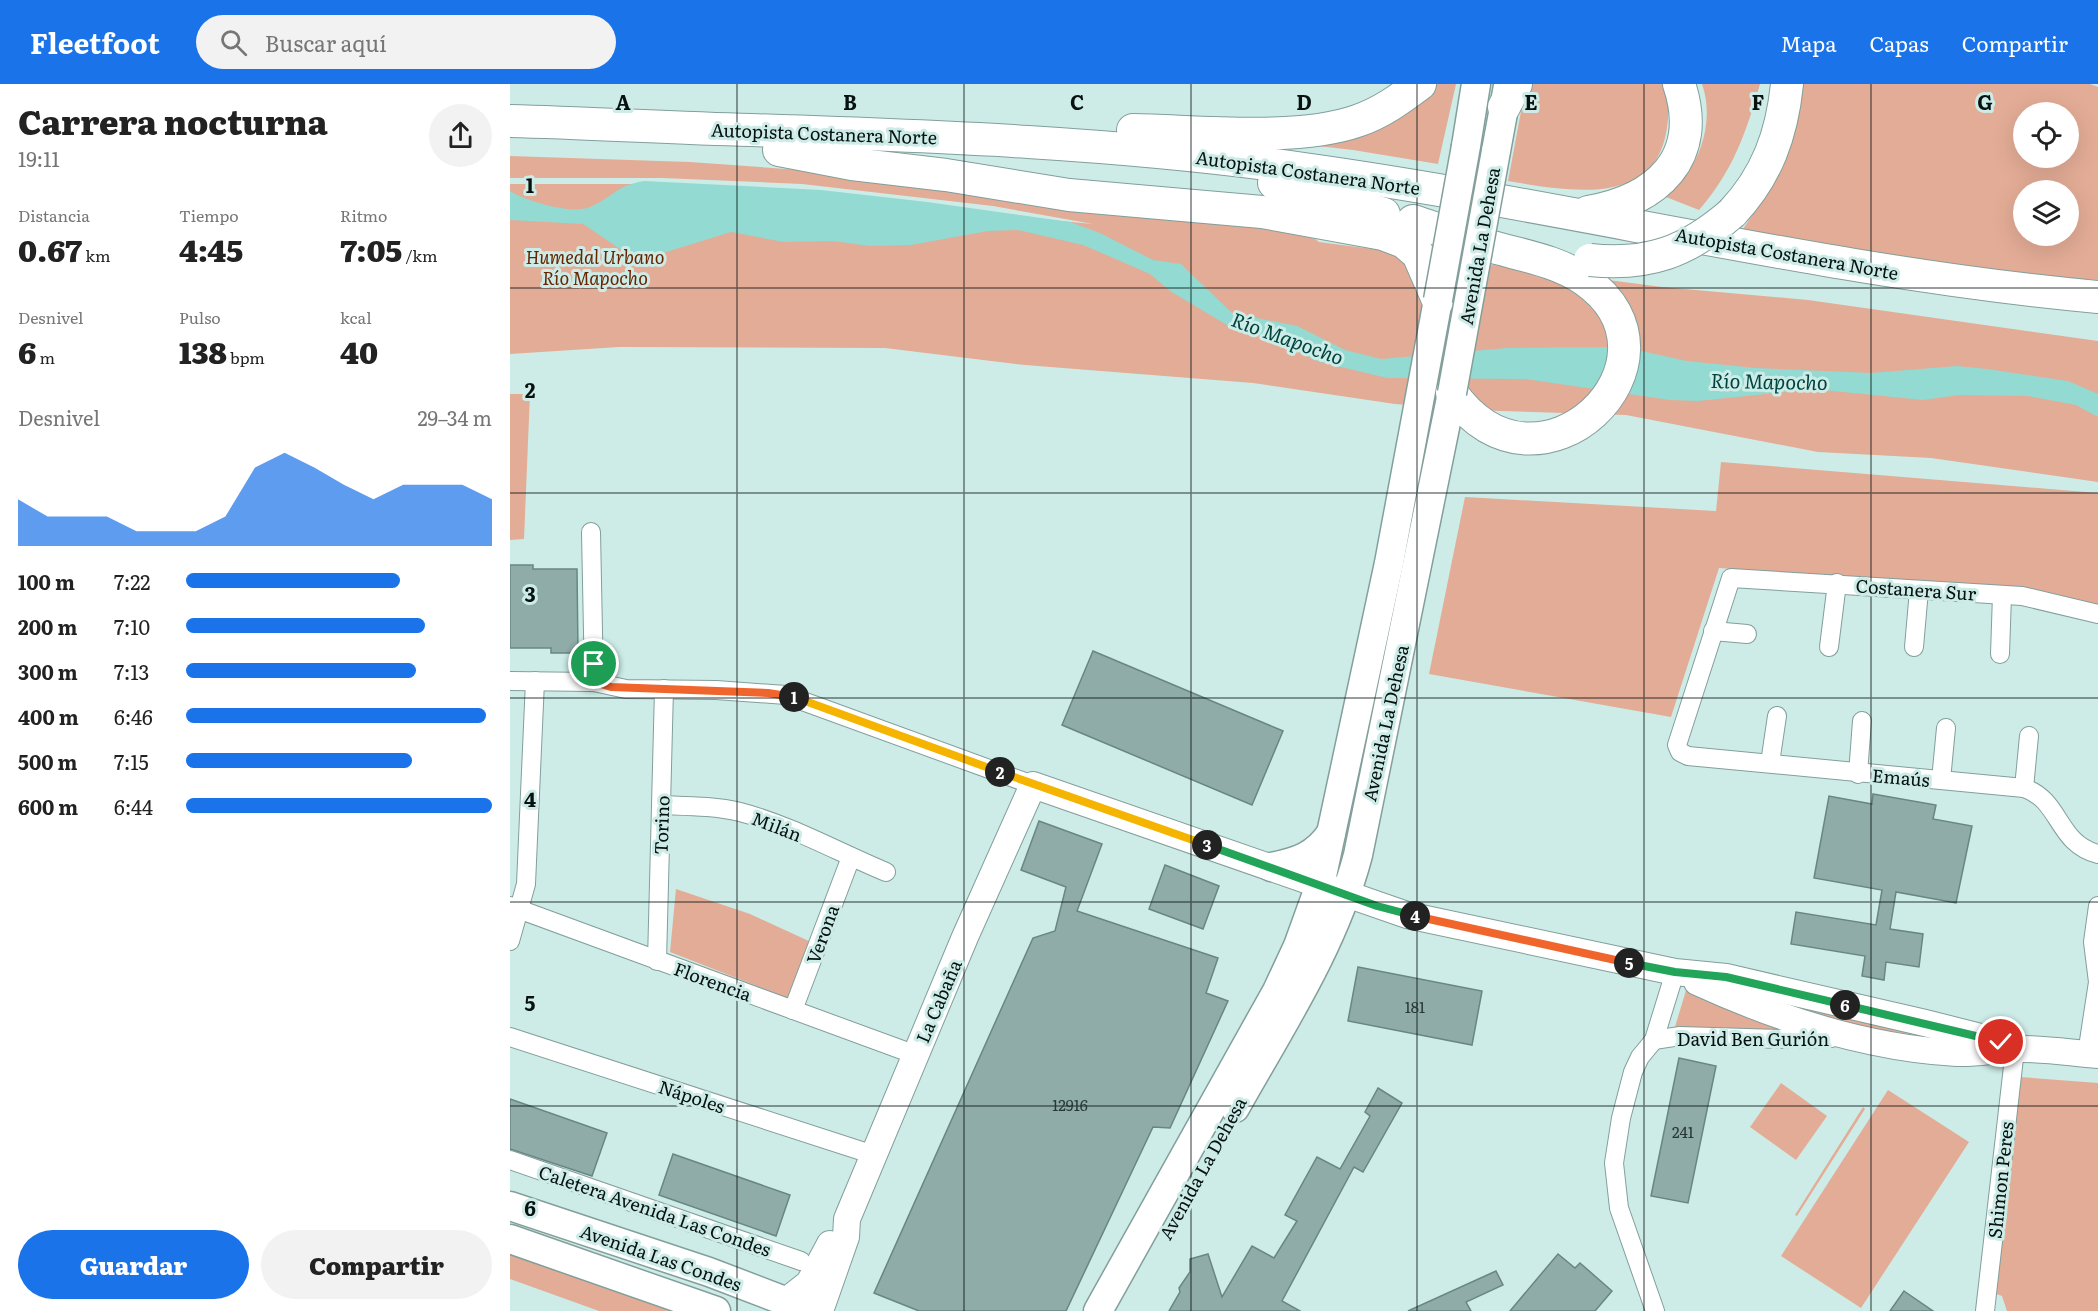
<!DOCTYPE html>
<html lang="es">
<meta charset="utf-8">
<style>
:root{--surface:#fff;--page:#f2f2f2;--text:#222;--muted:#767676;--accent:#1a73e8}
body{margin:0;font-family:Literata,serif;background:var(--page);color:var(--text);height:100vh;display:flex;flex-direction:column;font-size:22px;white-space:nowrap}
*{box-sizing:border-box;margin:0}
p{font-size:20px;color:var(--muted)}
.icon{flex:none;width:33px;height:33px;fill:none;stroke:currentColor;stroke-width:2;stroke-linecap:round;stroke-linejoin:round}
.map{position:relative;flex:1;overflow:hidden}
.sheet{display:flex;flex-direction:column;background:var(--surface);width:510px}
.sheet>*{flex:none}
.buttons{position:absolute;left:1503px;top:18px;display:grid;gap:12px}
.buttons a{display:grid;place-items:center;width:66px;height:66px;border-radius:50%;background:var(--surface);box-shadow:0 6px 24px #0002;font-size:30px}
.pin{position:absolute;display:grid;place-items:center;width:51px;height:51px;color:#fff;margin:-26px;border:3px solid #fff;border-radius:50%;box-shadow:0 2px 6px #0007}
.km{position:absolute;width:30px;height:30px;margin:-15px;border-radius:50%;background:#222;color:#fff;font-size:16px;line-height:30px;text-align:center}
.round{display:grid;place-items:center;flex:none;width:63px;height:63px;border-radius:32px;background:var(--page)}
.overview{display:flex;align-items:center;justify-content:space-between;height:102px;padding:0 18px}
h1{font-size:33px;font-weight:800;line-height:45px}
.stats{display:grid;grid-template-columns:repeat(3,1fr);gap:9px;height:102px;padding:6px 18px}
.stats div{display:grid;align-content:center}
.stats b{font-size:30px;font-weight:800}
.stats small{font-size:16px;font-weight:400}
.stats p{font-size:16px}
.chart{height:168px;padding:12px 18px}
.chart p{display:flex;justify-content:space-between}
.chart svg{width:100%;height:108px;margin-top:6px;fill:var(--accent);opacity:.7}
.action{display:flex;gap:12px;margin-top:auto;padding:12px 18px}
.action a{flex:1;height:69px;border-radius:36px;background:var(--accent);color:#fff;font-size:24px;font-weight:800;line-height:69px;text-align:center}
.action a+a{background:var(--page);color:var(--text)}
ul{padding:0 18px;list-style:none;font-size:20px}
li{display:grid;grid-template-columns:96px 72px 1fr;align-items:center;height:45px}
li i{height:15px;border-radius:8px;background:var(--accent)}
header{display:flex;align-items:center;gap:36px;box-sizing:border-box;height:84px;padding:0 30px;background:var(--accent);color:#fff}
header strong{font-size:28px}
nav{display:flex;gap:33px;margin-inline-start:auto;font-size:21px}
.search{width:420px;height:54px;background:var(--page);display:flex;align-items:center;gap:15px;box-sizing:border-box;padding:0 21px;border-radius:33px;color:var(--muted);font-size:22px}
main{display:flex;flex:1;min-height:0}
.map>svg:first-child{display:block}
.green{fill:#e3ac96;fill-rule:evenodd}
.water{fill:#92dad2}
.building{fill:#8faca8;stroke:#698682;stroke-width:1.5}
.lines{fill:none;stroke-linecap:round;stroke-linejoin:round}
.street-casing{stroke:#829f9b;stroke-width:20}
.secondary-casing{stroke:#829f9b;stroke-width:28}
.primary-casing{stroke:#829f9b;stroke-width:31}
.highway-casing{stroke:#829f9b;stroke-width:34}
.street{stroke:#fff;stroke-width:18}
.secondary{stroke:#fff;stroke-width:26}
.primary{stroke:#fff;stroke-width:28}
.highway{stroke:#fff;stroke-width:32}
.primary-bridge-casing{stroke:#829f9b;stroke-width:31;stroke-linecap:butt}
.highway-bridge-casing{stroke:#829f9b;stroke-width:34;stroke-linecap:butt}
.primary-bridge{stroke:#fff;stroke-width:28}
.highway-bridge{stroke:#fff;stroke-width:32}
.split-1-casing{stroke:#fff;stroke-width:12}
.split-2-casing{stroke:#fff;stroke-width:12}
.split-3-casing{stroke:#fff;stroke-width:12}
.split-4-casing{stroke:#fff;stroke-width:12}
.split-5-casing{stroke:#fff;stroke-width:12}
.split-6-casing{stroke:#fff;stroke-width:12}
.split-7-casing{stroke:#fff;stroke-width:12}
.split-1{stroke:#f0652b;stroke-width:8}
.split-2{stroke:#f5b400;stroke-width:8}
.split-3{stroke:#f5b400;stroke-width:8}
.split-4{stroke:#22a559;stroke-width:8}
.split-5{stroke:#f0652b;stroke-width:8}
.split-6{stroke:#22a559;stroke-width:8}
.split-7{stroke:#22a559;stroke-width:8}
.grid{fill:none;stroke:#061110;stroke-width:1.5;stroke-opacity:0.55}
.labels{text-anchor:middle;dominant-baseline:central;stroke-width:6;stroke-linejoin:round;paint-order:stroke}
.number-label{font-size:15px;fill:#283836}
.street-label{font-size:18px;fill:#061110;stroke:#cdece7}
.park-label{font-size:18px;font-style:italic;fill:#662502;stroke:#cdece7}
.water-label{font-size:20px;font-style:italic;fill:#00443f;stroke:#cdece7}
.grid-label{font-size:20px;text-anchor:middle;font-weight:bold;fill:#061110;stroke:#cdece7;stroke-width:6;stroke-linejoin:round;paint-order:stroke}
</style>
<header>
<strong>Fleetfoot</strong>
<div class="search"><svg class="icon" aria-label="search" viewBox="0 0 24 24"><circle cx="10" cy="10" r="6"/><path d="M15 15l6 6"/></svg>Buscar aquí</div>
<nav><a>Mapa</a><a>Capas</a><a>Compartir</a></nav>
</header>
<main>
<section class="sheet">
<div class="overview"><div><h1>Carrera nocturna</h1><p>19:11</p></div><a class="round"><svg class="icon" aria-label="share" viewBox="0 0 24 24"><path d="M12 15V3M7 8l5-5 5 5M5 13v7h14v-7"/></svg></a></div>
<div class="stats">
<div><p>Distancia</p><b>0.67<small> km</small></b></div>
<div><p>Tiempo</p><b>4:45</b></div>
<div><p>Ritmo</p><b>7:05<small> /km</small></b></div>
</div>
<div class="stats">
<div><p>Desnivel</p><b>6<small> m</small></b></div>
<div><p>Pulso</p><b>138<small> bpm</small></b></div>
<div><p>kcal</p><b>40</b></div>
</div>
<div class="chart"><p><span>Desnivel</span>29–34 m</p>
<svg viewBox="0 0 160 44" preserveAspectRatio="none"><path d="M0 44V25L10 32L20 32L30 32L40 38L50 38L60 38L70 32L80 12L90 6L100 12L110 19L120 25L130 19L140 19L150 19L160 25V44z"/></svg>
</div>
<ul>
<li><b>100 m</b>7:22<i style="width:70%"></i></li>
<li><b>200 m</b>7:10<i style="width:78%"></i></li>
<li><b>300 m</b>7:13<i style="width:75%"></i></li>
<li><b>400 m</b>6:46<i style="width:98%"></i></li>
<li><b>500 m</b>7:15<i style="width:74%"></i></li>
<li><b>600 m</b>6:44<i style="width:100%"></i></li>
</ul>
<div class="action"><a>Guardar</a><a>Compartir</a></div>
</section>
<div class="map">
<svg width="1588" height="1227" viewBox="0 0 1588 1227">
<rect width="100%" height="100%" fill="#cdece7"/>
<!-- green -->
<g class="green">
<polygon points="917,0 946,0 928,80 843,66 764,57 771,50"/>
<path d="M 1021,0 L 1157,0 C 1170,120 1086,113 998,97 L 1012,22 Z"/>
<path d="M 1192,0 L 1250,0 C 1236,49 1223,87 1189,126 L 1156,113 C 1188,87 1206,40 1192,0 Z"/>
<path d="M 1288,0 L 1580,0 L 1588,3 L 1588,196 L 1501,190 L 1231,148 L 1255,112 ZM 1514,28 L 1558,28 L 1558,74 L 1514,74 ZM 1514,106 L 1558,106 L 1558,152 L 1514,152 Z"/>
<polygon points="0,72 180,78 388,93 724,135 805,155 809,158 1152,203 1298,216 1588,257 1588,398 1421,374 1308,368 1116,331 960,326 885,320 743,299 515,281 375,264 109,263 0,270 0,100 159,100 583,140 483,122 292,100 152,94 0,94"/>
<polygon points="0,310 20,310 14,455 0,456"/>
<polygon points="1211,378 1588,409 1588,523 1504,506 1209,484 1161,633 919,590 955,413 1206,427"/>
<polygon points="166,805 240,830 301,858 278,914 160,868"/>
<polygon points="1177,903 1300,949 1165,943"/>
<polygon points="1254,911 1410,948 1410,952 1343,941 1275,922"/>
<polygon points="1497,992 1588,999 1588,1227 1497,1227 1492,1212 1472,1205"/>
<polygon points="1271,999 1317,1032 1286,1076 1240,1043"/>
<polygon points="1378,1006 1459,1058 1351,1224 1271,1172"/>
<polygon points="1353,1023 1355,1025 1287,1132 1285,1131"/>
<polygon points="0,1165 182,1227 89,1227 0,1195"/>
</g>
<!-- water -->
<path class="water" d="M 134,97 L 311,106 L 417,118 L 560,138 L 590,149 L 643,176 L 671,180 L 722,229 L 787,242 L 835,266 L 871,275 L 997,264 L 1113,263 L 1177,277 L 1246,284 L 1361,289 L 1447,282 L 1477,285 L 1558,297 L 1588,310 L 1588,333 L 1566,321 L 1518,312 L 1449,311 L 1413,316 L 1303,305 L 1188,317 L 1160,316 L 1015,295 L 877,294 L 806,277 L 768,256 L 722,244 L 660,207 L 640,190 L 617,180 L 573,161 L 508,146 L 478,147 L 401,161 L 359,162 L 323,157 L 273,158 L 221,148 L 153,169 L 130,172 L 110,165 L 73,140 L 0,136 L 0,107 C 16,117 62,131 80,123 C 104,113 104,102 134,97 Z"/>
<!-- building -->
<g class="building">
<polygon points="0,481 23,481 23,485 67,485 68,569 41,569 41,564 0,564"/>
<polygon points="583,567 773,647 742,721 552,641"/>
<polygon points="1363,710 1426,721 1423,735 1462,742 1446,819 1386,808 1380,845 1413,850 1409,883 1376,878 1374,896 1352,892 1355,872 1281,860 1286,828 1366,841 1372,806 1304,794 1319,712 1362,720"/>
<polygon points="529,737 592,760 567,827 708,874 696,909 718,917 660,1044 643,1043 556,1227 409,1227 364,1209 523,854 545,847 556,803 511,786"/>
<polygon points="655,781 709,802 693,845 639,825"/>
<polygon points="848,883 972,907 962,961 838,937"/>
<polygon points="1169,974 1206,982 1178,1119 1141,1112"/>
<polygon points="868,1004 892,1019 853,1088 844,1083 772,1217 790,1227 659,1227 670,1208 669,1204 680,1188 680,1175 698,1170 712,1213 742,1162 764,1174 787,1137 775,1131 807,1073 830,1085 860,1032 855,1028"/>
<polygon points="0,1015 97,1049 82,1092 0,1065"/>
<polygon points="163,1070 280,1111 266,1152 149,1111"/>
<polygon points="1048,1170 1065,1184 1070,1179 1102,1207 1085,1227 1000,1227"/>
<polygon points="986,1187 993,1201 956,1218 961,1227 898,1227"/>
<polygon points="1394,1207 1423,1227 1380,1227"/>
</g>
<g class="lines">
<defs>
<g id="street">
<polyline points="81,448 84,598"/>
<path d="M 1588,530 L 1512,512 L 1221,494 L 1167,661 L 1170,668 L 1178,672 L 1514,704 C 1551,716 1547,760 1588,770"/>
<polyline points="1203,547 1237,550"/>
<polyline points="1319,563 1327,499"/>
<polyline points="1404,563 1409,506"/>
<polyline points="1490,570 1492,511"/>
<polyline points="0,597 84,598 116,605 206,606 276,611 523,701"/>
<polyline points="1260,679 1267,632"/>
<polyline points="1348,690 1352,637"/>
<polyline points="1431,696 1436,644"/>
<polyline points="1514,704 1519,652"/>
<path d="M 152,721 C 178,722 205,722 230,728 C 280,741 328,768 376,788"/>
<polyline points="0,822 406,971"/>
<polyline points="0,857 16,800 25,597"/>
<polyline points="147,877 154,605"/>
<polyline points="283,926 341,773"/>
<polyline points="0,953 364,1071"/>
<polyline points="1144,956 1170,952 1273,955 1322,954"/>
<polyline points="1577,970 1588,898 1583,858 1588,822"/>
<polyline points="0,1076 291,1177"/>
<polyline points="1145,1227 1109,1124 1104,1079 1111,1034 1123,988 1130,973 1144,956 1165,888"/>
<polyline points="1475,1227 1505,965"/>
</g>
<g id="secondary">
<path d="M 1187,898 C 1268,935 1358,964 1447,969 C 1469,970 1485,965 1506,965 C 1533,964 1561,969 1588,971"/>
<polyline points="276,1217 299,1199 320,1160"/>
<polyline points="310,1227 336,1153 337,1135 455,853 523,701 897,831 1165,888 1216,893 1415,939 1479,955 1505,965"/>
</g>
<g id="primary">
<polyline points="956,62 966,0"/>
<polyline points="986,67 998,2"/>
<path d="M 761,783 C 787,778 806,772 821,749"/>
<path d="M 725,1024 C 771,942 824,862 848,771 L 942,309"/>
<polyline points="0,1122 199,1188 301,1227"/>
<polyline points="0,1155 206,1227"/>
<polyline points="588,1227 767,907 788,862 810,801 879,479 928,216"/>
</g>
<g id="highway">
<polyline points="994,23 1006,0"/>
<path d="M 0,37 C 80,39 161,44 241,46 C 426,52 611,59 794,85 C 1060,122 1321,189 1588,213"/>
<path d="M 623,46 C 687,47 787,58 847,37 C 871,29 890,15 910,0"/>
<polyline points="269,66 342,80 436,91 559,111 752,128 873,150 894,158 908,170 928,216"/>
<polyline points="764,99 874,130"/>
<path d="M 1078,128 C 1147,116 1194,74 1169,0"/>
<path d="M 1222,129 C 1257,92 1272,50 1277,0"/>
<path d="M 903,137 C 927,145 952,154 976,161 C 1009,171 1046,176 1075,196 C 1188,276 1029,432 942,309"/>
</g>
</defs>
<!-- street casing -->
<use href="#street" class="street-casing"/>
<!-- secondary casing -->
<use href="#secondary" class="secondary-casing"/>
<!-- primary casing -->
<use href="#primary" class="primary-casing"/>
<!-- highway casing -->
<use href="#highway" class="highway-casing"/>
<!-- street -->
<use href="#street" class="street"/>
<!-- secondary -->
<use href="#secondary" class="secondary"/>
<!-- primary -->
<use href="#primary" class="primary"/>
<!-- highway -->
<use href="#highway" class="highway"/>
<defs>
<g id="primary-bridge">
<polyline points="928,216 956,62"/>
<polyline points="942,309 986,67"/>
</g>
<path id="highway-bridge" d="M 1080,176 C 1138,182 1177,168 1222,129"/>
</defs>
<!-- primary-bridge casing -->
<use href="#primary-bridge" class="primary-bridge-casing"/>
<!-- highway-bridge casing -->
<use href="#highway-bridge" class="highway-bridge-casing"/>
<!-- primary-bridge -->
<use href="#primary-bridge" class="primary-bridge"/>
<!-- highway-bridge -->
<use href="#highway-bridge" class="highway-bridge"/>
</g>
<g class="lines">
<defs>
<polyline id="split-1" points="84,580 84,598 101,603 258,609 284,613"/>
<polyline id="split-2" points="284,613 490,688"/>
<polyline id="split-3" points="490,688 697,761"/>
<polyline id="split-4" points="697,761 867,822 905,832"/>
<polyline id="split-5" points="905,832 1119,879"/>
<polyline id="split-6" points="1119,879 1165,888 1216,893 1335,921"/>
<polyline id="split-7" points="1335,921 1491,958"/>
</defs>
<!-- split-1 casing -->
<use href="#split-1" class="split-1-casing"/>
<!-- split-2 casing -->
<use href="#split-2" class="split-2-casing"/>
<!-- split-3 casing -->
<use href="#split-3" class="split-3-casing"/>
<!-- split-4 casing -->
<use href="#split-4" class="split-4-casing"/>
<!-- split-5 casing -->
<use href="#split-5" class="split-5-casing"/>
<!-- split-6 casing -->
<use href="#split-6" class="split-6-casing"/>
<!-- split-7 casing -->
<use href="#split-7" class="split-7-casing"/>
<!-- split-1 -->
<use href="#split-1" class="split-1"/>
<!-- split-2 -->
<use href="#split-2" class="split-2"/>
<!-- split-3 -->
<use href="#split-3" class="split-3"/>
<!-- split-4 -->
<use href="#split-4" class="split-4"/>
<!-- split-5 -->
<use href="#split-5" class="split-5"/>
<!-- split-6 -->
<use href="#split-6" class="split-6"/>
<!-- split-7 -->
<use href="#split-7" class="split-7"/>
</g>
<!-- grid -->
<path class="grid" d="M 227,0 L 227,1227M 454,0 L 454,1227M 681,0 L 681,1227M 907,0 L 907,1227M 1134,0 L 1134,1227M 1361,0 L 1361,1227M 0,204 L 1588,204M 0,409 L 1588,409M 0,614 L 1588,614M 0,818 L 1588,818M 0,1022 L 1588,1022"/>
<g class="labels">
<!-- number labels -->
<g class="number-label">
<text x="905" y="922">181</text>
<text x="560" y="1020">12916</text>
<text x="1173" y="1047">241</text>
</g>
<!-- street labels -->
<g class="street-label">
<text transform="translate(314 49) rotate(2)">Autopista Costanera Norte</text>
<text transform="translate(798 88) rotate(8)">Autopista Costanera Norte</text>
<text transform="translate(969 162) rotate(-80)">Avenida La Dehesa</text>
<text transform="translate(1277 169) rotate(10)">Autopista Costanera Norte</text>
<text transform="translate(1406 505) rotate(4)">Costanera Sur</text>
<text transform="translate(875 639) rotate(-78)">Avenida La Dehesa</text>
<text transform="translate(1391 693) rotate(5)">Emaús</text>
<text transform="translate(151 741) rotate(-88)">Torino</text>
<text transform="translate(267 742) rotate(21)">Milán</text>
<text transform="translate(312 850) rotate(-70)">Verona</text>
<text transform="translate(203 897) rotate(20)">Florencia</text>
<text transform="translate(428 917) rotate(-67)">La Cabaña</text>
<text x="1243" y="954">David Ben Gurión</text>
<text transform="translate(182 1012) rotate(18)">Nápoles</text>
<text transform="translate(692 1084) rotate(-61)">Avenida La Dehesa</text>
<text transform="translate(1490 1096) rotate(-84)">Shimon Peres</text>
<text transform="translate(145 1126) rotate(19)">Caletera Avenida Las Condes</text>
<text transform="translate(151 1173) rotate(19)">Avenida Las Condes</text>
</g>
<!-- park labels -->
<g class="park-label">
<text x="85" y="172">Humedal Urbano<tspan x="85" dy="21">Río Mapocho</tspan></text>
</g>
<!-- water labels -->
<g class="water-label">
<text transform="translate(778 253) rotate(20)">Río Mapocho</text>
<text transform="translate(1259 296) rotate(1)">Río Mapocho</text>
</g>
</g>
<g class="grid-label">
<text x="113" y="26">A</text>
<text x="340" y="26">B</text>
<text x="567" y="26">C</text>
<text x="794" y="26">D</text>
<text x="1021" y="26">E</text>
<text x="1248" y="26">F</text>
<text x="1475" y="26">G</text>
<text x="20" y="109">1</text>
<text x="20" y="314">2</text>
<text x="20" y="518">3</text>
<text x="20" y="723">4</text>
<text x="20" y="927">5</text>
<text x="20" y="1132">6</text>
</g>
</svg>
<div class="buttons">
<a><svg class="icon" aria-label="locate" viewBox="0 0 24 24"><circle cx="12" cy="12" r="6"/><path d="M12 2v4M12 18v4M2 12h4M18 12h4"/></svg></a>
<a><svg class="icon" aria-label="layers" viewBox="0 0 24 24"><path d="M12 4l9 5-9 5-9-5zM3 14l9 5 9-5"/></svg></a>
</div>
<div class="pin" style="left:84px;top:580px;background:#1e9e55"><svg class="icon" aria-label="arrive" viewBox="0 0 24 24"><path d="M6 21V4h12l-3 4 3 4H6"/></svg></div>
<div class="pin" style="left:1491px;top:958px;background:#d93025"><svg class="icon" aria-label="check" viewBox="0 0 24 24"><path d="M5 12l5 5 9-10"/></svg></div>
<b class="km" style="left:284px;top:613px">1</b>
<b class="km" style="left:490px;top:688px">2</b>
<b class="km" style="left:697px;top:761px">3</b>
<b class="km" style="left:905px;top:832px">4</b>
<b class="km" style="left:1119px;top:879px">5</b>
<b class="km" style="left:1335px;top:921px">6</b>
</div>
</main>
